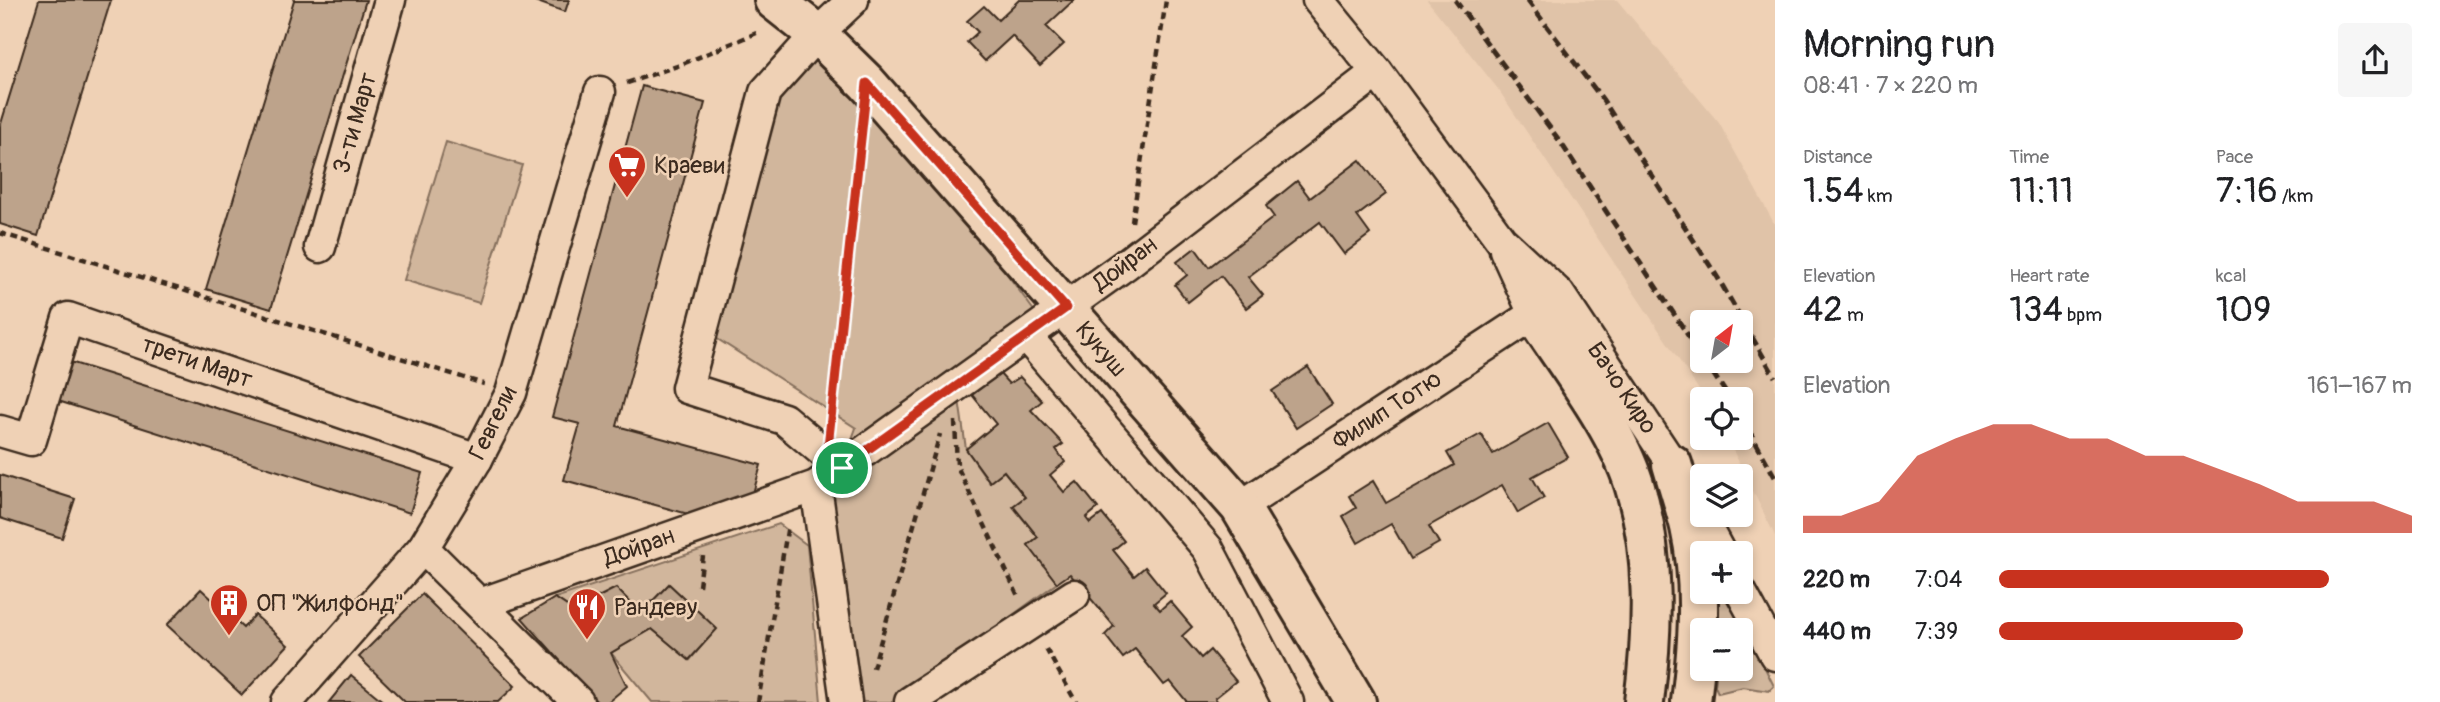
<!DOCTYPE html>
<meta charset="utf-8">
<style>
:root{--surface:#fff;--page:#f6f6f6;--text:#202124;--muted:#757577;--accent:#c8321e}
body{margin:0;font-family:Pangolin,sans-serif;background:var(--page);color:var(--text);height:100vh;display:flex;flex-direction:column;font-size:26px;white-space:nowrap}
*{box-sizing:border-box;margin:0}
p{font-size:23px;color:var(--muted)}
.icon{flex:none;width:38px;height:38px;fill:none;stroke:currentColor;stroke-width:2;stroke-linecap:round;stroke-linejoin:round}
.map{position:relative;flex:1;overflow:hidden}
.sheet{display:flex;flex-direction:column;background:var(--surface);width:665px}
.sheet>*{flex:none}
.needle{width:46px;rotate:31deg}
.fabs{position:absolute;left:1690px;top:310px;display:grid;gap:14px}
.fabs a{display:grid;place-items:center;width:63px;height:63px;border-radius:7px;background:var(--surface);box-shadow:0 4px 10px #0003;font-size:35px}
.pin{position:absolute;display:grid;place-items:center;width:60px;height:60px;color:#fff;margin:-30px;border:4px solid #fff;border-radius:50%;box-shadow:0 2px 7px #0007}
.round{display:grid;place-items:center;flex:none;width:74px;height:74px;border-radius:7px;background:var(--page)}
.overview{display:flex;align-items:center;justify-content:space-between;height:119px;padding:0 28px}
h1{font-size:38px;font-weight:600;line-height:52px}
.figures{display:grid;grid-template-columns:repeat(3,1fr);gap:10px;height:119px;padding:7px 28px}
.figures div{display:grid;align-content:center}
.figures b{font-size:35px;font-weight:600}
.figures small{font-size:19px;font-weight:400}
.figures p{font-size:19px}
.chart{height:196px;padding:14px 28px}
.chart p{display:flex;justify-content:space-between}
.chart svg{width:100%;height:126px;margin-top:7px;fill:var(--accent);opacity:.7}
ul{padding:0 28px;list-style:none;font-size:23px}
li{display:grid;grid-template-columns:112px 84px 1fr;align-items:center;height:52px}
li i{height:18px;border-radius:9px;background:var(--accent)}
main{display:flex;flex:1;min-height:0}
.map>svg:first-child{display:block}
.built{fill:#e0c3a8;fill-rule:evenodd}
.green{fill:#d1b69c;stroke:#86705d;stroke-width:2}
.building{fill:#bda38b;stroke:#3b2a1e;stroke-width:2}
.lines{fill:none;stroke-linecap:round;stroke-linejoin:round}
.street-casing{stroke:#3b2a1e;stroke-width:35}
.secondary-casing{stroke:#3b2a1e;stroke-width:44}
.path{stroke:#3b2a1e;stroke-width:4.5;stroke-dasharray:7 5;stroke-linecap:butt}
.street{stroke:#efd1b5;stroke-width:30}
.secondary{stroke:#efd1b5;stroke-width:38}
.rail{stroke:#3b2a1e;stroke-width:5;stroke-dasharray:10 5;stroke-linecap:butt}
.route-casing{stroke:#fff;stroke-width:14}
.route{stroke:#c8321e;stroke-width:9}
.labels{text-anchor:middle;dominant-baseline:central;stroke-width:5;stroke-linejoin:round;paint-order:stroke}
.street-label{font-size:24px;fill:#3b2a1e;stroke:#efd1b5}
.poi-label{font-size:24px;fill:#3b2a1e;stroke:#efd1b5;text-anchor:start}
</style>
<main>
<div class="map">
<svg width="1775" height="702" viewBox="0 0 1775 702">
<rect width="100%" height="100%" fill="#efd1b5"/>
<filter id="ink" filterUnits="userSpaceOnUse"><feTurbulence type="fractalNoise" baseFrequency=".0143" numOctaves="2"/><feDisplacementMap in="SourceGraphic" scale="14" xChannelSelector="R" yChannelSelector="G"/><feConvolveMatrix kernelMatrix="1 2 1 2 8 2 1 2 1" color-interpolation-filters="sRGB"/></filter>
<g filter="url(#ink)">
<!-- built -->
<path class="built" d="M 1427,0 L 1617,0 L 1719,123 L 1775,225 L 1775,536 L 1727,438 L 1741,438 L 1741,399 L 1705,399 L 1498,89 ZM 1703,322 L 1741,322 L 1741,360 L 1703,360 Z"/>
<!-- green -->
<g class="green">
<polygon points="816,50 867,83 1040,319 956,378 966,449 989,482 1004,471 1025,497 1013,507 1038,537 1028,545 1057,583 893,702 853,702 830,499 856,428 716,338 787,64"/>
<polygon points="446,142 522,165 479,303 404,280"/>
<polygon points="779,524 807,545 821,702 652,702 611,653 652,629 690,660 716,628 669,584 641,613 616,588 573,610 555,598"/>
<polygon points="1716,592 1727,592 1774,686 1769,691 1743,687 1718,693 1715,686 1717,669 1741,668 1741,630 1719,630"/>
</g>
<!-- building -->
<g class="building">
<polygon points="39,0 111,0 38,236 0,224 0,127"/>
<polygon points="294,0 366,0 271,309 206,289"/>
<polygon points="532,0 569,0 565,12"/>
<polygon points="1019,0 1074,0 1046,26 1064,44 1040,66 1012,36 985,61 967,42 978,32 967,21 984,6 998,20"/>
<polygon points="642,86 705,103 617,426 761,465 743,529 564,480 580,424 552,417"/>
<polygon points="1360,160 1386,194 1357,216 1370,234 1344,254 1320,222 1248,277 1263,295 1246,308 1221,276 1188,302 1175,285 1187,275 1177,262 1195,248 1209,267 1274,217 1266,206 1297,181 1310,198"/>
<polygon points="67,361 422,473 410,513 55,400"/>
<polygon points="1308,367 1332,404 1296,428 1272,391"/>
<polygon points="999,373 1009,384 1020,377 1042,401 1031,410 1063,444 1056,449 1065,462 1050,475 1064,492 1077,482 1098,508 1086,518 1090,523 1102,514 1124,541 1113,550 1134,576 1145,567 1166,593 1154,603 1160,610 1170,601 1192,627 1182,636 1201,658 1210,650 1236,681 1215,698 1218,702 1187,702 1170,681 1164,685 1135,649 1123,658 1105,635 1114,626 1070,574 1057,583 1028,545 1038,537 1013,506 1025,497 1004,471 990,482 966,449 996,424 972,395"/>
<polygon points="1548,423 1568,457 1532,477 1544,498 1518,513 1502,485 1429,526 1439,543 1411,559 1391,524 1358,543 1343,516 1356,508 1349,496 1373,481 1386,503 1454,465 1447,453 1481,434 1493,454"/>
<polygon points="0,475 75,499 62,538 0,518"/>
<polygon points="669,584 717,629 689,660 652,629 611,653 627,686 608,702 597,702 522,618 555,598 573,610 616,588 641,613"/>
<polygon points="201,589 243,628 255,615 288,645 242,695 167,625"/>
<polygon points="422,594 515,686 498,702 405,702 359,657"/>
<polygon points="351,675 384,702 329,702"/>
</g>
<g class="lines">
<defs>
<g id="street">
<polyline points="1318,0 1377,72 1501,240 1559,294 1672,464 1720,553"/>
<polyline points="320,247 390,0"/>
<polyline points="1027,337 1208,549 1288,702"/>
<polyline points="0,431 31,440 68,318 477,459"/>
<polyline points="842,468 784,419 687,388 765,92 817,34 853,0"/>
<polyline points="816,486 846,702"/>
<polyline points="1240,507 1534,314 1505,250"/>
<polyline points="423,548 578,702"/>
<polyline points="1741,592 1775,655"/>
<polyline points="480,604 816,486 1125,265 1377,72"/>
<polyline points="287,702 423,548 477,459 511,393 600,92"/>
<polyline points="910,702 1074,595"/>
</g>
<g id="secondary">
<polyline points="774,0 817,34 867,83 1240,507 1356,702"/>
<path d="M 1534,314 C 1567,365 1616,427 1634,484 C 1656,554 1653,630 1644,702"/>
<path d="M 1672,464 C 1678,485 1685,506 1690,527 C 1703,585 1698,644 1691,702"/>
</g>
</defs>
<!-- street casing -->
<use href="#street" class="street-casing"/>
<!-- secondary casing -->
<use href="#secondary" class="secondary-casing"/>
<!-- path -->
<g class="path">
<polyline points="627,83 680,65 759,32"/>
<polyline points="1132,222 1166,0"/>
<polyline points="0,233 484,384"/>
<polyline points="831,419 862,129"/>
<polyline points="955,421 957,466 1019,598"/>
<polyline points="699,586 703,556"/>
<polyline points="1046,649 1076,702"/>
<polyline points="873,668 940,434"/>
<polyline points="758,702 788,525"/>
</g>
<!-- street -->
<use href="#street" class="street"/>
<!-- secondary -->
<use href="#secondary" class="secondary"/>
<!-- rail -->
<g class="rail">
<polyline points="1455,0 1559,140 1703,358"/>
<polyline points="1527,0 1603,100 1718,278 1775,377"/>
<polyline points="1704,360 1730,399"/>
<polyline points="1741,416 1775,477"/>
</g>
</g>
</g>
<g class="lines" filter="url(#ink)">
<defs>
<polygon id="route" points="867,83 1066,308 842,468 827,456"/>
</defs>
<!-- route casing -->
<use href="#route" class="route-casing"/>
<!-- route -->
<use href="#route" class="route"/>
</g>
<!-- icons -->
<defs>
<symbol id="supermarket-pin" viewBox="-11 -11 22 30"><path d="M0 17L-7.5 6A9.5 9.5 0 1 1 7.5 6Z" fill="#c8321e" stroke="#efd1b5"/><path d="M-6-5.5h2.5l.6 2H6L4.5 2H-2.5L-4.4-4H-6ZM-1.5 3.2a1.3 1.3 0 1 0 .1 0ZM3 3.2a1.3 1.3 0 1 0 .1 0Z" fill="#fff"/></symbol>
<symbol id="building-pin" viewBox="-11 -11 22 30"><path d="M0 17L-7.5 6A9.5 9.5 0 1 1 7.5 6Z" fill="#c8321e" stroke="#efd1b5"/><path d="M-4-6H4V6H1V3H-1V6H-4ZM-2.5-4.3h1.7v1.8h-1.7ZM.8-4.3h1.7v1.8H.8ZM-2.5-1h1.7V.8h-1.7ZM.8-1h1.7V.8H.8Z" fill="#fff"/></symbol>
<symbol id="restaurant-pin" viewBox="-11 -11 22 30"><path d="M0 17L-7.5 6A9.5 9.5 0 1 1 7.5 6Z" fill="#c8321e" stroke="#efd1b5"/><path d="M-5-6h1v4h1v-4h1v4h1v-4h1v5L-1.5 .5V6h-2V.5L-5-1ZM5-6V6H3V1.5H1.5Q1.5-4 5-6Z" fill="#fff"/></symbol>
</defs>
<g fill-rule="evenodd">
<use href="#supermarket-pin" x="605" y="143" width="44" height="60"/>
<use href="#building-pin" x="207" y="581" width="44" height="60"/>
<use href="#restaurant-pin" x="565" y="585" width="44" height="60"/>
</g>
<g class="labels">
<!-- street labels -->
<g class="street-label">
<text transform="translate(355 123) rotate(-74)">3-ти Март</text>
<text transform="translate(1125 264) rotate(-37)">Дойран</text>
<text transform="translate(1101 349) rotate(49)">Кукуш</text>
<text transform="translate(197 362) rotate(19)">трети Март</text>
<text transform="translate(1622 388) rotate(56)">Бачо Киро</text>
<text transform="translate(1387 410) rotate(-33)">Филип Тотю</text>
<text transform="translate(493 423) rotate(-64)">Гевгели</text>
<text transform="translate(639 547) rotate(-19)">Дойран</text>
</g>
<!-- poi labels -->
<g class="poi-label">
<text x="654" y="165">Краеви</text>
<text x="256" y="603">ОП "Жилфонд"</text>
<text x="614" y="607">Рандеву</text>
</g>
</g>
</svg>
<div class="fabs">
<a><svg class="needle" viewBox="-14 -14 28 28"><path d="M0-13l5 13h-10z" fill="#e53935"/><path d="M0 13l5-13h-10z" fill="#757577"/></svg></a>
<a><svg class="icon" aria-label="locate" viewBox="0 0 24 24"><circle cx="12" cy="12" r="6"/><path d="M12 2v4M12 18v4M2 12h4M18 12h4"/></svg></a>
<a><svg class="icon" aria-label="layers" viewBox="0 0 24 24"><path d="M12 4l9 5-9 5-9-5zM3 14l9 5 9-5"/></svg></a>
<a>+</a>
<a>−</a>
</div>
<div class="pin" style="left:842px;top:468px;background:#1e9e55"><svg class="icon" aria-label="arrive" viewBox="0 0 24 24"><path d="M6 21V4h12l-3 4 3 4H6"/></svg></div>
</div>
<section class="sheet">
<div class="overview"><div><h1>Morning run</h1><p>08:41 · 7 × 220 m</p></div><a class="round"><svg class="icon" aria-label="share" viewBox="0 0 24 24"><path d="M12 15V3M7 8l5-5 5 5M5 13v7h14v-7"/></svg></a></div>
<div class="figures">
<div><p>Distance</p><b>1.54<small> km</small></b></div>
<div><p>Time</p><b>11:11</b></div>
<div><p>Pace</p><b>7:16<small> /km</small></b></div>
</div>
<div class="figures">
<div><p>Elevation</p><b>42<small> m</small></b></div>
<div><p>Heart rate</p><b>134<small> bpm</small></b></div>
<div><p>kcal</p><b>109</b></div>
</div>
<div class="chart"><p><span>Elevation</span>161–167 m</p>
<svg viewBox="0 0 160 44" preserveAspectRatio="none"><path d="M0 44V38L10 38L20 33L30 17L40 11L50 6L60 6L70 11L80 11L90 17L100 17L110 22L120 27L130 33L140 33L150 33L160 38V44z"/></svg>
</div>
<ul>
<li><b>220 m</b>7:04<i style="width:80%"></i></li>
<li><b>440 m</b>7:39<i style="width:59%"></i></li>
</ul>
</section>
</main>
